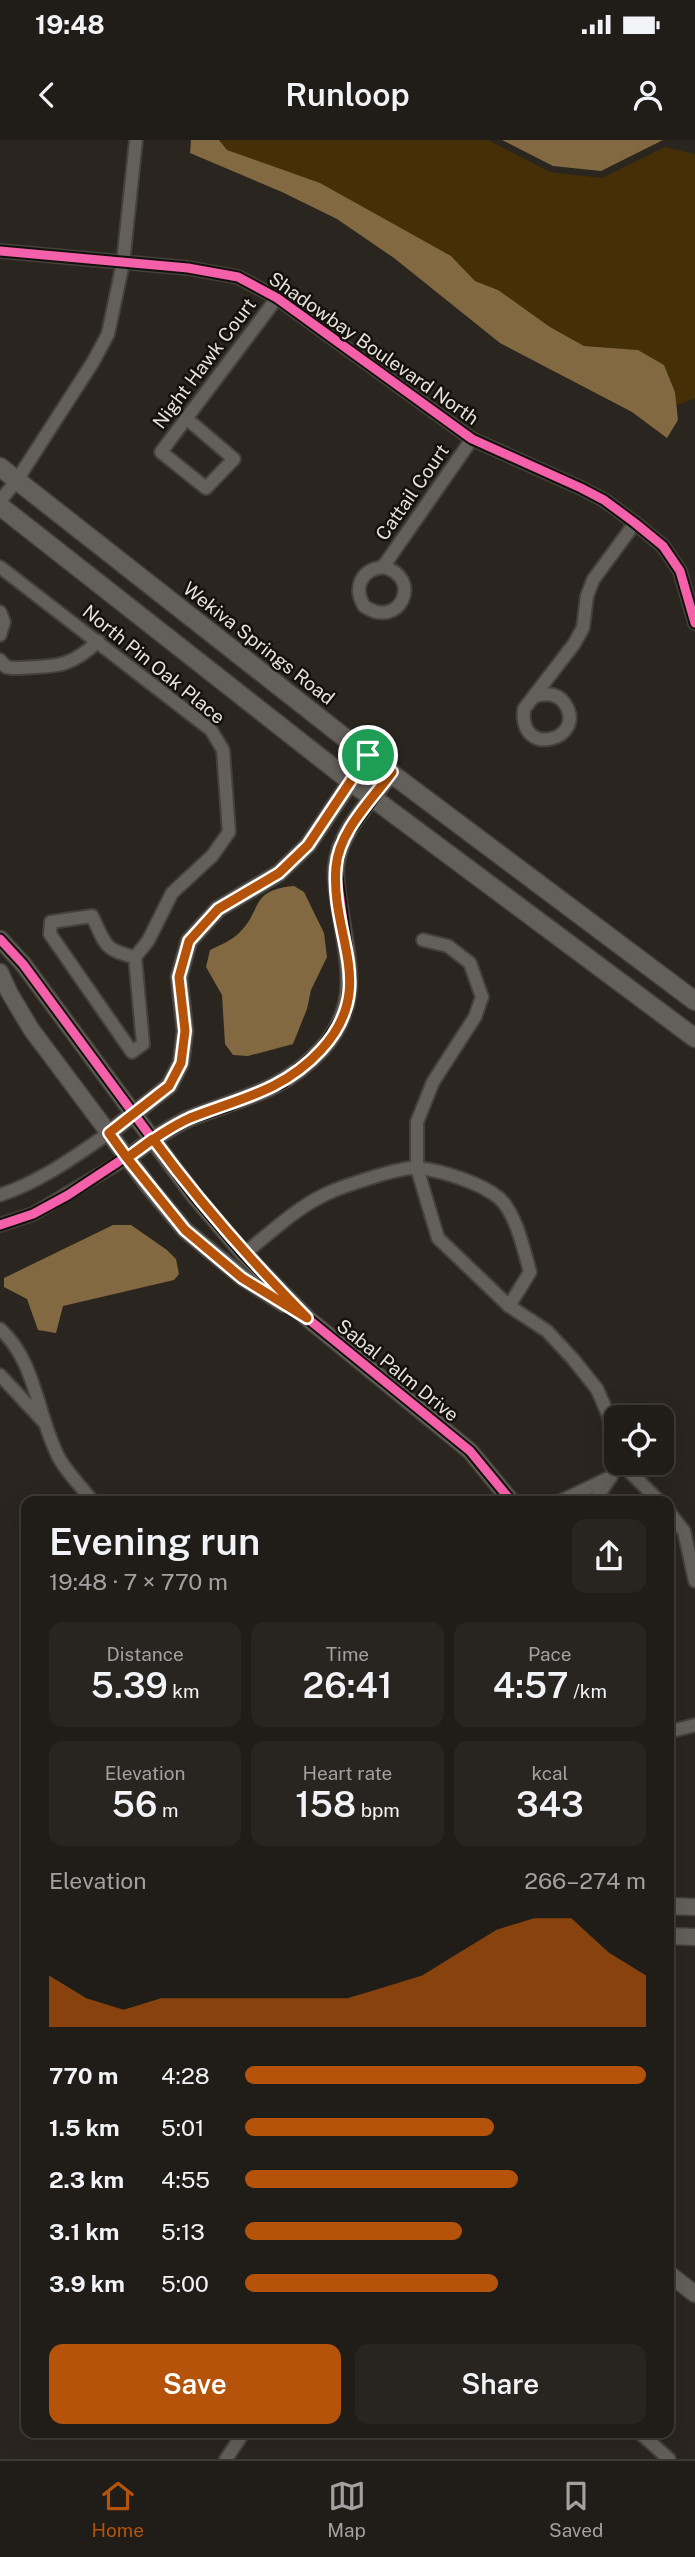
<!DOCTYPE html>
<meta charset="utf-8">
<style>
:root{--surface:#201c17;--page:#282520;--text:#f1f3f6;--muted:#a2a1a1;--line:#3d3a36;--accent:#b45309}
body{margin:0;font-family:"Public Sans",sans-serif;background:var(--page);color:var(--text);height:100vh;display:flex;flex-direction:column;font-size:26px;white-space:nowrap}
*{box-sizing:border-box;margin:0}
p{font-size:23px;color:var(--muted)}
.icon{flex:none;width:38px;height:38px;fill:none;stroke:currentColor;stroke-width:2;stroke-linecap:round;stroke-linejoin:round}
.map{position:relative;flex:1;overflow:hidden}
.details{position:absolute;left:21px;top:1356px;width:653px;height:942px;display:flex;flex-direction:column;background:var(--surface);border-radius:14px;box-shadow:0 7px 28px #0002,0 0 0 2px var(--line)}
.details>*{flex:none}
.tools{position:absolute;left:604px;top:1265px;display:grid;gap:14px}
.tools a{display:grid;place-items:center;width:70px;height:70px;border-radius:14px;background:var(--surface);box-shadow:0 7px 28px #0002,0 0 0 2px var(--line);font-size:35px}
.pin{position:absolute;display:grid;place-items:center;width:60px;height:60px;color:#fff;margin:-30px;border:4px solid #fff;border-radius:50%;box-shadow:0 2px 7px #0007}
.round{display:grid;place-items:center;flex:none;width:74px;height:74px;border-radius:14px;background:var(--page)}
.summary{display:flex;align-items:center;justify-content:space-between;height:119px;padding:0 28px}
h1{font-size:38px;font-weight:600;line-height:52px}
.figures{display:grid;grid-template-columns:repeat(3,1fr);gap:10px;height:119px;padding:7px 28px}
.figures div{display:grid;align-content:center;border-radius:14px;background:var(--page);text-align:center}
.figures b{font-size:35px;font-weight:600}
.figures small{font-size:19px;font-weight:400}
.figures p{font-size:19px}
.chart{height:196px;padding:14px 28px}
.chart p{display:flex;justify-content:space-between}
.chart svg{width:100%;height:126px;margin-top:7px;fill:var(--accent);opacity:.7}
.primary-button{display:flex;gap:14px;margin-top:auto;padding:14px 28px}
.primary-button a{flex:1;height:80px;border-radius:14px;background:var(--accent);color:#fff;font-size:28px;font-weight:600;line-height:80px;text-align:center}
.primary-button a+a{background:var(--page);color:var(--text)}
ul{padding:0 28px;list-style:none;font-size:23px}
li{display:grid;grid-template-columns:112px 84px 1fr;align-items:center;height:52px}
li i{height:18px;border-radius:9px;background:var(--accent)}
.status{display:flex;justify-content:space-between;align-items:center;height:49px;padding:0 35px;background:var(--surface);direction:ltr}
.status svg{height:19px;fill:currentColor}
header{display:flex;justify-content:space-between;align-items:center;height:91px;padding:0 28px;background:var(--surface);font-size:32px;font-weight:600}
.dock{display:flex;justify-content:space-around;align-items:center;height:98px;border-top:2px solid var(--line);background:var(--surface);font-size:19px;color:var(--muted)}
.dock a{display:grid;justify-items:center;gap:4px}
.dock .active{color:var(--accent)}
.map>svg:first-child{display:block}
.green{fill:#442f07}
.water{fill:#826942}
.lines{fill:none;stroke-linecap:round;stroke-linejoin:round}
.minor-casing{stroke:#44403b;stroke-width:16}
.tertiary-casing{stroke:#44403b;stroke-width:19}
.secondary-casing{stroke:#44403b;stroke-width:21}
.minor{stroke:#635f5a;stroke-width:12}
.tertiary{stroke:#635f5a;stroke-width:16}
.secondary{stroke:#635f5a;stroke-width:18}
.cycleway-casing{stroke:#14100b;stroke-width:13}
.cycleway{stroke:#f560ab;stroke-width:9}
.route-casing{stroke:#fff;stroke-width:14}
.route{stroke:#b45309;stroke-width:9}
.labels{text-anchor:middle;dominant-baseline:central;stroke-width:5;stroke-linejoin:round;paint-order:stroke}
.street-label{font-size:19px;fill:#e6e1d9;stroke:#14100b}
</style>
<div class="status"><b>19:48</b><svg viewBox="0 0 49 12"><path d="M0 12V9h3v3zM5 12V6h3v6zM10 12V3h3v9zM15 12V0h3v12zM26 1h20v11H26zM47 4h2v5h-2z"/></svg></div>
<header><svg class="icon" aria-label="back" viewBox="0 0 24 24"><path d="M15 5l-7 7 7 7"/></svg>Runloop<svg class="icon" aria-label="person" viewBox="0 0 24 24"><circle cx="12" cy="8" r="4"/><path d="M4 21q1-7 8-7t8 7"/></svg></header>
<div class="map">
<svg width="695" height="2319" viewBox="0 0 695 2319">
<rect width="100%" height="100%" fill="#2a251f"/>
<!-- green -->
<polygon class="green" points="219,0 488,0 550,32 602,38 665,7 695,14 695,259 676,265 675,252 664,225 638,210 584,206 550,187 498,150 475,141 451,116 386,81 227,10"/>
<!-- water -->
<g class="water">
<polygon points="191,0 219,0 227,10 320,43 451,116 475,141 498,150 550,187 584,206 638,210 664,225 675,252 678,280 667,298 632,272 500,203 394,118 337,79 282,52 190,13"/>
<polygon points="502,0 663,0 601,31 553,26"/>
<path d="M 294,746 L 304,752 L 324,793 L 327,817 L 311,850 L 307,869 L 293,904 L 248,916 L 233,915 L 225,904 L 222,855 L 206,827 L 210,810 C 220,805 231,801 239,793 C 263,770 249,750 294,746 Z"/>
<polygon points="113,1085 131,1085 167,1110 176,1119 179,1134 174,1140 63,1166 56,1193 38,1190 27,1159 4,1147 4,1138"/>
</g>
<g class="lines">
<defs>
<g id="minor">
<polyline points="0,111 188,128 238,137 277,158 472,299 581,348 604,360 635,383 663,406 680,431 695,483"/>
<polyline points="186,278 234,319 206,348 161,312 277,158"/>
<polyline points="0,361 17,340 93,222 108,194 123,123 136,0"/>
<polyline points="0,427 211,590 223,610 229,692 212,716 172,753 148,801 135,817"/>
<path d="M 383,427 C 424,437 400,491 364,466 C 353,447 361,430 383,427 L 472,299"/>
<polyline points="0,472 4,482 0,495"/>
<path d="M 0,520 L 6,527 L 13,528 C 51,526 69,530 98,501"/>
<path d="M 536,556 C 547,553 558,553 565,564 C 588,599 518,620 524,569 L 574,504 L 583,488 L 587,456 L 593,440 L 635,383"/>
<path d="M 92,776 C 106,804 103,810 135,817 L 143,904 L 132,912 L 50,794 L 51,782 Z"/>
<polyline points="423,800 448,806 470,823 482,857 475,877 433,942 417,982 417,1028 438,1098 509,1166 547,1191 573,1219 597,1249 608,1274 616,1306"/>
<path d="M 0,1055 C 40,1042 74,1017 109,993"/>
<polyline points="0,1085 33,1074 127,1018"/>
<path d="M 244,1114 C 270,1093 296,1068 326,1054 C 343,1046 402,1026 419,1028 C 443,1031 481,1043 499,1058 C 516,1073 524,1110 530,1132 L 509,1166"/>
<path d="M 0,1189 C 36,1221 37,1276 59,1318 C 67,1333 82,1347 93,1362"/>
<polyline points="0,1235 43,1281"/>
<polyline points="621,1323 660,1362"/>
<polyline points="559,1362 611,1337"/>
<polyline points="594,1362 610,1338"/>
<polyline points="668,1371 684,1391 695,1441"/>
<polyline points="668,1592 695,1585"/>
<polyline points="639,2292 669,2319"/>
<polyline points="226,2319 244,2292"/>
</g>
<g id="tertiary">
<polyline points="0,799 23,824 193,1054 244,1114 307,1178 470,1311 512,1362"/>
<polyline points="0,832 9,852 31,889 150,1048 185,1090 242,1137 284,1164"/>
<polyline points="109,993 169,946 181,923 185,891 179,837 189,801 218,769 279,733 308,705 368,616"/>
<path d="M 127,1018 C 147,1003 168,988 190,978 C 240,958 282,952 321,910 C 362,865 348,824 340,770 C 338,756 335,741 336,727 C 339,691 371,661 392,632"/>
<polyline points="668,1766 695,1767"/>
<polyline points="668,1796 695,1797"/>
<polyline points="668,2133 695,2154"/>
</g>
<g id="secondary">
<polyline points="0,327 368,616 695,861"/>
<polyline points="0,366 350,641 695,898"/>
</g>
</defs>
<!-- minor casing -->
<use href="#minor" class="minor-casing"/>
<!-- tertiary casing -->
<use href="#tertiary" class="tertiary-casing"/>
<!-- secondary casing -->
<use href="#secondary" class="secondary-casing"/>
<!-- minor -->
<use href="#minor" class="minor"/>
<!-- tertiary -->
<use href="#tertiary" class="tertiary"/>
<!-- secondary -->
<use href="#secondary" class="secondary"/>
<defs>
<g id="cycleway">
<polyline points="0,111 188,128 238,137 277,158 472,299 581,348 604,360 635,383 663,406 680,431 695,483"/>
<polyline points="0,799 23,824 193,1054 244,1114 307,1178 470,1311 512,1362"/>
<polyline points="0,1085 33,1074 68,1055 153,999 189,979 230,965 282,943 321,910 346,872 350,835 336,728 342,701 392,632"/>
</g>
</defs>
<!-- cycleway casing -->
<use href="#cycleway" class="cycleway-casing"/>
<!-- cycleway -->
<use href="#cycleway" class="cycleway"/>
</g>
<g class="lines">
<defs>
<path id="route" d="M 368,615 L 308,705 L 279,733 L 218,769 L 189,801 L 179,837 L 185,891 L 181,923 L 169,946 L 109,993 L 127,1018 L 153,999 C 200,1063 251,1121 307,1178 L 242,1138 L 185,1090 L 127,1018 C 147,1003 168,988 190,978 C 240,958 282,952 321,910 C 379,847 330,796 336,727 C 339,691 371,661 392,632 L 368,615"/>
</defs>
<!-- route casing -->
<use href="#route" class="route-casing"/>
<!-- route -->
<use href="#route" class="route"/>
</g>
<g class="labels">
<!-- street labels -->
<g class="street-label">
<text transform="translate(374 208) rotate(35)">Shadowbay Boulevard North</text>
<text transform="translate(204 223) rotate(-53)">Night Hawk Court</text>
<text transform="translate(412 352) rotate(-55)">Cattail Court</text>
<text transform="translate(259 503) rotate(38)">Wekiva Springs Road</text>
<text transform="translate(154 524) rotate(39)">North Pin Oak Place</text>
<text transform="translate(398 1230) rotate(39)">Sabal Palm Drive</text>
</g>
</g>
</svg>
<div class="tools">
<a><svg class="icon" aria-label="locate" viewBox="0 0 24 24"><circle cx="12" cy="12" r="6"/><path d="M12 2v4M12 18v4M2 12h4M18 12h4"/></svg></a>
</div>
<div class="pin" style="left:368px;top:615px;background:#1e9e55"><svg class="icon" aria-label="arrive" viewBox="0 0 24 24"><path d="M6 21V4h12l-3 4 3 4H6"/></svg></div>
<section class="details">
<div class="summary"><div><h1>Evening run</h1><p>19:48 · 7 × 770 m</p></div><a class="round"><svg class="icon" aria-label="share" viewBox="0 0 24 24"><path d="M12 15V3M7 8l5-5 5 5M5 13v7h14v-7"/></svg></a></div>
<div class="figures">
<div><p>Distance</p><b>5.39<small> km</small></b></div>
<div><p>Time</p><b>26:41</b></div>
<div><p>Pace</p><b>4:57<small> /km</small></b></div>
</div>
<div class="figures">
<div><p>Elevation</p><b>56<small> m</small></b></div>
<div><p>Heart rate</p><b>158<small> bpm</small></b></div>
<div><p>kcal</p><b>343</b></div>
</div>
<div class="chart"><p><span>Elevation</span>266–274 m</p>
<svg viewBox="0 0 160 44" preserveAspectRatio="none"><path d="M0 44V26L10 34L20 38L30 34L40 34L50 34L60 34L70 34L80 34L90 30L100 26L110 18L120 10L130 6L140 6L150 18L160 26V44z"/></svg>
</div>
<ul>
<li><b>770 m</b>4:28<i style="width:100%"></i></li>
<li><b>1.5 km</b>5:01<i style="width:62%"></i></li>
<li><b>2.3 km</b>4:55<i style="width:68%"></i></li>
<li><b>3.1 km</b>5:13<i style="width:54%"></i></li>
<li><b>3.9 km</b>5:00<i style="width:63%"></i></li>
</ul>
<div class="primary-button"><a>Save</a><a>Share</a></div>
</section>
</div>
<nav class="dock">
<a class="active"><svg class="icon" aria-label="home" viewBox="0 0 24 24"><path d="M3 11l9-7 9 7M6 9v11h12V9"/></svg>Home</a>
<a><svg class="icon" aria-label="map" viewBox="0 0 24 24"><path d="M3 6l6-2 6 2 6-2v14l-6 2-6-2-6 2zM9 4v14M15 6v14"/></svg>Map</a>
<a><svg class="icon" aria-label="saved" viewBox="0 0 24 24"><path d="M7 4h10v16l-5-4-5 4z"/></svg>Saved</a>
</nav>
